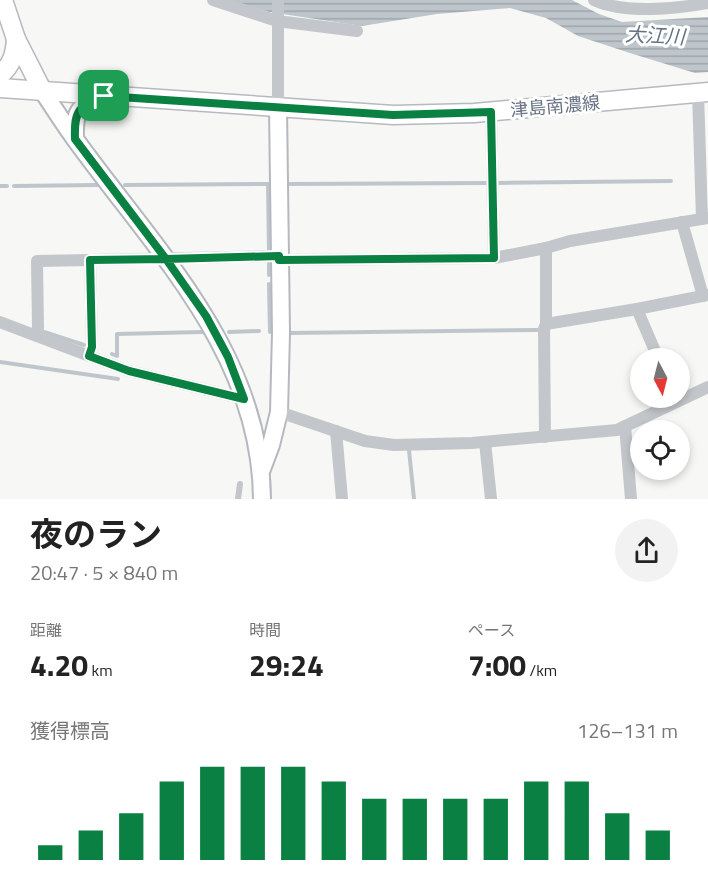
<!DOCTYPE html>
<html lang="ja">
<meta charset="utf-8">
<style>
:root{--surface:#fff;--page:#f2f2f2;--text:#222;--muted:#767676;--accent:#0b8043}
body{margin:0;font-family:"Titillium Web","Noto Sans JP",sans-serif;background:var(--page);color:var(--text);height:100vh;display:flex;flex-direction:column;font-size:22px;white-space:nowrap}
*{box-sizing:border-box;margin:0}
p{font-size:20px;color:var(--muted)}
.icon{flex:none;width:33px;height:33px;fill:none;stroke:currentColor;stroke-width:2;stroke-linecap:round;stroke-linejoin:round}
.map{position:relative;height:499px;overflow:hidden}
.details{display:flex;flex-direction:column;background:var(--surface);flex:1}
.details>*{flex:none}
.needle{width:39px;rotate:173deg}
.fabs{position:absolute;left:630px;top:348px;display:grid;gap:12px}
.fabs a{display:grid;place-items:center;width:60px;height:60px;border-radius:50%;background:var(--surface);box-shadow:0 3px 9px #0003;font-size:30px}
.pin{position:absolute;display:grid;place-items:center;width:51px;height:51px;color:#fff;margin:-26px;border-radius:12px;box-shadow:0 3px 9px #0006}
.round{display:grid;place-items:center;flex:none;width:63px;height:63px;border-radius:32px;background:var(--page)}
.overview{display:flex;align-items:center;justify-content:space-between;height:102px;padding:0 30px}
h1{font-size:33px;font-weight:700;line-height:45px}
.stats{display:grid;grid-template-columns:repeat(3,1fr);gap:9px;height:102px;padding:6px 30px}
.stats div{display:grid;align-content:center}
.stats b{font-size:30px;font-weight:700}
.stats small{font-size:16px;font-weight:400}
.stats p{font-size:16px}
.chart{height:168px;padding:12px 30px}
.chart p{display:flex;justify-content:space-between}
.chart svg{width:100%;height:108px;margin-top:6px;stroke:var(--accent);stroke-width:6}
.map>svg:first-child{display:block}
.water{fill:url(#water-rules)}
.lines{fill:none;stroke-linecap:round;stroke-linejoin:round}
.stream{stroke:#bec6cc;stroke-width:4}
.secondary-casing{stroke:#b5b9bf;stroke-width:20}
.primary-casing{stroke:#b6b9be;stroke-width:21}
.lane{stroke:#c3c6ca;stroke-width:6}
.street{stroke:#c3c6ca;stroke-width:12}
.secondary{stroke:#fff;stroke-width:16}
.primary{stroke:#fff;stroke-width:18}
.route-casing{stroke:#fff;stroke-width:12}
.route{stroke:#0b8043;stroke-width:8}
.labels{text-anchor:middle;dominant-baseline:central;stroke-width:6;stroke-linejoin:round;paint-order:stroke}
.street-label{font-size:18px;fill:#677285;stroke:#fff}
.water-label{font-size:20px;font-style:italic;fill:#637381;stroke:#fff}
</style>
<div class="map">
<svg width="708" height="499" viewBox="0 0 708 499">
<defs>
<pattern id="water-rules" width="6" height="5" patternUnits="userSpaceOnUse" patternTransform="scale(1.5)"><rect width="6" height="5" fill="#bec6cc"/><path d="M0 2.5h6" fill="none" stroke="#9ea5ab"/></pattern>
</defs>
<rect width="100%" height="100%" fill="#f7f7f5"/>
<!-- water -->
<polygon class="water" points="227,0 572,0 599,14 622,22 708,17 708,72 695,73 633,54 578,36 546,18 510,8 437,14 362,26 269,12"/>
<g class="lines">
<!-- stream -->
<g class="stream">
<polyline points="497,183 671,181"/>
<polyline points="268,184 269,251"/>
<polyline points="288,184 488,183"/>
<polyline points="125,185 270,184"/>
<polyline points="0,186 7,186"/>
<polyline points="14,186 97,185"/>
<polyline points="269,262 269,275"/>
<polyline points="269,284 270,332"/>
<polyline points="44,332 84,345"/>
<polyline points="229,332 259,331"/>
<polyline points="289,333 537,330"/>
<polyline points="112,354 117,356 117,334 202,332"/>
<polyline points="0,362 118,379"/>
<polyline points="409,450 414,499"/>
</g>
<defs>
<g id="secondary">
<path d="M 42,90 C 53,107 64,124 75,139 C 155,250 261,353 262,499"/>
<path d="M 75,139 C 74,111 78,106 104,96"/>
<polyline points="262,469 271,445 279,412 281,333 278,107"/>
</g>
<g id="primary">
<polyline points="3,0 16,39 42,90"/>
<path d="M 0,75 C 12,65 15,54 16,39"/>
<polyline points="0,88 393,115 474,113 708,92"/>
</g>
</defs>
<!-- secondary casing -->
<use href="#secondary" class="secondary-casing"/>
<!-- primary casing -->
<use href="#primary" class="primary-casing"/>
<!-- lane -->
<polyline class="lane" points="238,499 240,484"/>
<!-- street -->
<g class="street">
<polyline points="213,0 277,21 357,31"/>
<polyline points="278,0 278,107"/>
<path d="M 594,0 C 624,14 676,9 708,3"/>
<polyline points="698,93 702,219"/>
<polyline points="491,112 494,258"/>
<polyline points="682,222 703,296"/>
<polyline points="546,248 546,324 637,309 708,295"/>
<polyline points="90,260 279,256"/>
<polyline points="279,260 494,258 546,248 570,241 708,218"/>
<polyline points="637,309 658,358"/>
<polyline points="0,322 129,371 244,399"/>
<polyline points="36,335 38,328 37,261 90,260 92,347 89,356"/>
<polyline points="279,412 365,441 394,445 472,443 617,430 708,387"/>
<polyline points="625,426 631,499"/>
<polyline points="336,431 342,499"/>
<polyline points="545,437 544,329 546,324"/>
<polyline points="485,442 491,499"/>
</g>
<!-- secondary -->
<use href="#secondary" class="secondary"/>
<!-- primary -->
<use href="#primary" class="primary"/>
</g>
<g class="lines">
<defs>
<path id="route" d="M 104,96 C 78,106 74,111 75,139 L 166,259 L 90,260 L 92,347 L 89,356 L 129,371 L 244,399 L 228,357 L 206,316 L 166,259 L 279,256 L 279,260 L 494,258 L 491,112 L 393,115 L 104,96"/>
</defs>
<!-- route casing -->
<use href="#route" class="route-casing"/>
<!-- route -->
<use href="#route" class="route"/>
</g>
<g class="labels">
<!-- street labels -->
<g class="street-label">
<text transform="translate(555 106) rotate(-5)">津島南濃線</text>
</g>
<!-- water labels -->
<g class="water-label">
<text transform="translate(655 35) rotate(3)">大江川</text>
</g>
</g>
</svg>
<div class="fabs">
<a><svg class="needle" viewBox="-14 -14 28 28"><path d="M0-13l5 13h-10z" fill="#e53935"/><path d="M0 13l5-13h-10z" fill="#767676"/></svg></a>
<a><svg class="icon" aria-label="locate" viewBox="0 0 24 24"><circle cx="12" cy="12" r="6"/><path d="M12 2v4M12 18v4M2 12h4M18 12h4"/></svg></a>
</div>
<div class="pin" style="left:104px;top:96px;background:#1e9e55"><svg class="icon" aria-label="arrive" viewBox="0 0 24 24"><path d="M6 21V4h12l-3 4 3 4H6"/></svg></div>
</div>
<section class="details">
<div class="overview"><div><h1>夜のラン</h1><p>20:47 · 5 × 840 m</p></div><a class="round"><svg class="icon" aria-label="share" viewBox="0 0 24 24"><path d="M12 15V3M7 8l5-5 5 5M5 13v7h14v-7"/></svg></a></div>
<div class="stats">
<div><p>距離</p><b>4.20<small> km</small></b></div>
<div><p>時間</p><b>29:24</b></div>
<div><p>ペース</p><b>7:00<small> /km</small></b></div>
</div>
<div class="chart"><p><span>獲得標高</span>126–131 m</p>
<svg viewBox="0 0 160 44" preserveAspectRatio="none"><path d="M5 44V38M15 44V32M25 44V25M35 44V12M45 44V6M55 44V6M65 44V6M75 44V12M85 44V19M95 44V19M105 44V19M115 44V19M125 44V12M135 44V12M145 44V25M155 44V32"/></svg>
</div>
</section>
